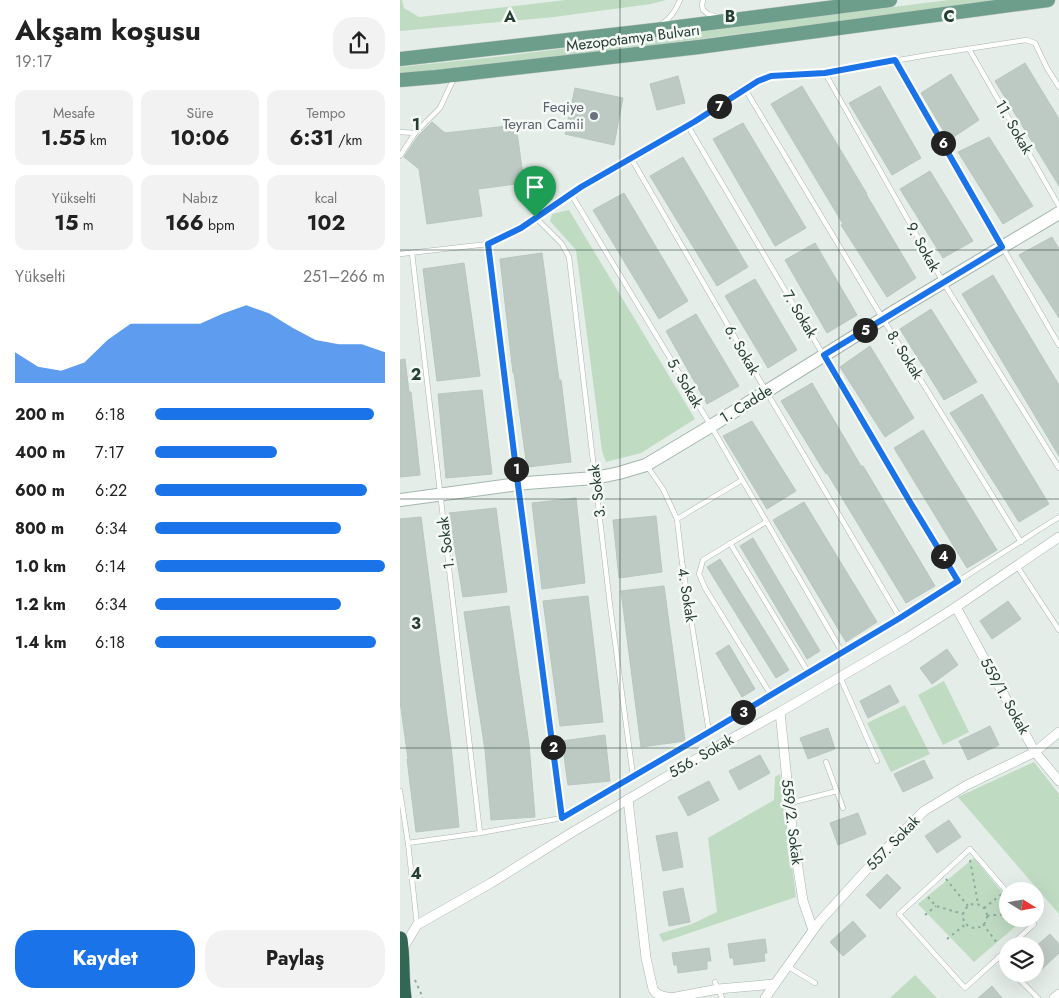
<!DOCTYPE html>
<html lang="tr">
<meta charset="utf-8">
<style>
:root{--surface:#fff;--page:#f2f2f2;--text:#222;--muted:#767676;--accent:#1a73e8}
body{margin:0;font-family:Jost,sans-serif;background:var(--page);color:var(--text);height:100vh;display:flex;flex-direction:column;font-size:19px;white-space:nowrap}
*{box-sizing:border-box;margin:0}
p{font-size:16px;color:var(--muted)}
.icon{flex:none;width:28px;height:28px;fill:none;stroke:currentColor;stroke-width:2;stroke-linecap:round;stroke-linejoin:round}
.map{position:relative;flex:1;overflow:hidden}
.details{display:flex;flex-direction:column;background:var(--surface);width:400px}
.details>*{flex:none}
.needle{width:32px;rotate:101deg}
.buttons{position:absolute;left:599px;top:882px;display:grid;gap:10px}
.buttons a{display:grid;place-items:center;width:45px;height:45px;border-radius:50%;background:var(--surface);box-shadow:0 5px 20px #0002;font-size:25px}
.pin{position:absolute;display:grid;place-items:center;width:42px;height:42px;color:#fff;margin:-51px -21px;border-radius:50% 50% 50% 0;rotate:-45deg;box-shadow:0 0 5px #0007}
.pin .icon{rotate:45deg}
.km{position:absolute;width:25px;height:25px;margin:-12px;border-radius:50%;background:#222;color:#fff;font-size:14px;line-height:25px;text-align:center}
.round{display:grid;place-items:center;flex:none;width:52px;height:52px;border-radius:20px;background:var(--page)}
.overview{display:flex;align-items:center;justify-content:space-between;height:85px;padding:0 15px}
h1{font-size:28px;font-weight:700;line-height:38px}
.stats{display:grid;grid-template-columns:repeat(3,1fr);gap:8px;height:85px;padding:5px 15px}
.stats div{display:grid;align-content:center;border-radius:12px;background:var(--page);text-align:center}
.stats b{font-size:21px;font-weight:700}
.stats small{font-size:14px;font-weight:400}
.stats p{font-size:14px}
.chart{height:140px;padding:10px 15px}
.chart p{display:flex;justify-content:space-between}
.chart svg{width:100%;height:90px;margin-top:5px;fill:var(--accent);opacity:.7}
.cta{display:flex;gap:10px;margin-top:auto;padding:10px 15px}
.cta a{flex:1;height:58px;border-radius:20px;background:var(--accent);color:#fff;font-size:20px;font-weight:700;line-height:58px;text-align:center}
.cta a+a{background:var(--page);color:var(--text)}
ul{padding:0 15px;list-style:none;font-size:16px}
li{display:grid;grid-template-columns:80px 60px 1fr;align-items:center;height:38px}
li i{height:12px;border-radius:6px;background:var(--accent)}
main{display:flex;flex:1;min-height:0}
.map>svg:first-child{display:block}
.green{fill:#bfdcc3}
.building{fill:#bdcac3;stroke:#b7c6be}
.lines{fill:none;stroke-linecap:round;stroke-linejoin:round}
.lane-casing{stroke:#a7b5ae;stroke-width:5.5}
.street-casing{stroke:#a7b5ae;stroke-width:10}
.secondary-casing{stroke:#a4b7ae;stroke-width:14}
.primary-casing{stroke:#c2c9c6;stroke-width:15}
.highway-casing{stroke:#c2c9c6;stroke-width:16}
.path{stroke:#88ad9c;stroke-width:2;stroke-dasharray:2.5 4;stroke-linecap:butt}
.lane{stroke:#fff;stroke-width:4.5}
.street{stroke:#fff;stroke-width:9}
.secondary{stroke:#fff;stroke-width:12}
.primary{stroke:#6d9e8b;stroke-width:14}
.highway{stroke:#336755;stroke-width:15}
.route-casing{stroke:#fff;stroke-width:10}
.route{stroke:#1a73e8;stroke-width:6}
.grid{fill:none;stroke:#253d33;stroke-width:1;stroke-opacity:0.55}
.worship-dot{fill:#6b7280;stroke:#f5f9f6;stroke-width:2}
.labels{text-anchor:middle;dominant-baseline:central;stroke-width:5;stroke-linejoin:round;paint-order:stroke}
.street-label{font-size:15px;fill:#253d33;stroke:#f5f9f6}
.worship-label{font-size:15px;fill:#5b616d;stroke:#f5f9f6;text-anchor:end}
.grid-label{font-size:16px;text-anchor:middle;font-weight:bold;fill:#253d33;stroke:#f5f9f6;stroke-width:5;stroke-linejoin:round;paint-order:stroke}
</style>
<main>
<section class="details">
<div class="overview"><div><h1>Akşam koşusu</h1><p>19:17</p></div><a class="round"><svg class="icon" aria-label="share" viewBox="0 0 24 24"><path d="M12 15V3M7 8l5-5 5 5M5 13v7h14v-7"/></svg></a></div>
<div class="stats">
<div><p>Mesafe</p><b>1.55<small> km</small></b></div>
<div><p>Süre</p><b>10:06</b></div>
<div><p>Tempo</p><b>6:31<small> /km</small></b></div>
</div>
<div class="stats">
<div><p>Yükselti</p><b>15<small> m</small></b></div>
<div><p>Nabız</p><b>166<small> bpm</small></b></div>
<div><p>kcal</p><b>102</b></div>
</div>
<div class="chart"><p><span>Yükselti</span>251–266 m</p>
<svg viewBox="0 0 160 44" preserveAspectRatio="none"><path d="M0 44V29L10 36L20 38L30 34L40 23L50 15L60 15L70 15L80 15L90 10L100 6L110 10L120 17L130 23L140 25L150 25L160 29V44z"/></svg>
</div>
<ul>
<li><b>200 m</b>6:18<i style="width:95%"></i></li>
<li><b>400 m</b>7:17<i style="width:53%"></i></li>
<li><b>600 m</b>6:22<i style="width:92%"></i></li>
<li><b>800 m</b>6:34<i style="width:81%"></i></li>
<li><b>1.0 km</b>6:14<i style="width:100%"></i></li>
<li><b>1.2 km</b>6:34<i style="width:81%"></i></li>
<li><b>1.4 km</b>6:18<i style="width:96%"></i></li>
</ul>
<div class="cta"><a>Kaydet</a><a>Paylaş</a></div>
</section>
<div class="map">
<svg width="659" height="998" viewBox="0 0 659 998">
<rect width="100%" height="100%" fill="#e4ede8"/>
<!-- green -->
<g class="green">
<polygon points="0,0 2,0 4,8 19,17 166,0 266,0 251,4 154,17 0,31"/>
<polygon points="549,0 603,0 231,48 0,75 0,67 105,56"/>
<polygon points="169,210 295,419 241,453 206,462 202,451 176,250 150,221 152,214"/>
<polygon points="544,681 569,732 543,745 518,695"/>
<polygon points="505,705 530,754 491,772 467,723"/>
<polygon points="634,762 659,794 659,914 558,797"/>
<polygon points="380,774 396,897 263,942 259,934 292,924 317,912 308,838 374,800 375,777"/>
<polygon points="574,858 607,898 608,919 624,919 574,962 518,904"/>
<polygon points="515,975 537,998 490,998"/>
</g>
<!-- building -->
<g class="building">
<polygon points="625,63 659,119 659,186 595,81"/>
<polygon points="551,74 579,120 549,140 521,93"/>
<polygon points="278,76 285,103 257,110 250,84"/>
<polygon points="402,86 467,194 466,194 516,278 487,297 441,225 443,224 371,104"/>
<polygon points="480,86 521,158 492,175 449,103"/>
<polygon points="175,88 223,98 214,145 165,134"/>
<polygon points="32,122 45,133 116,125 124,183 78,189 82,216 27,224 19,169 4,157 18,136"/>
<polygon points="343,123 406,228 375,246 313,139"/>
<polygon points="589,137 633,206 603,224 558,152"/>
<polygon points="283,157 348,267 317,286 250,176"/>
<polygon points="530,171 573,241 543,258 500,189"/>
<polygon points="224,193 288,301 259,319 193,210"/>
<polygon points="652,237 659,249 659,318 619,255"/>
<polygon points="415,243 457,315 427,333 385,260"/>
<polygon points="142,253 159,380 161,380 171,462 127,467 114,373 113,373 100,259"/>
<polygon points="64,263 80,376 37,381 23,269"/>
<polygon points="593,275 659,385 659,456 562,294"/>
<polygon points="355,279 397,350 368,368 325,296"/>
<polygon points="531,309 577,382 544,400 500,329"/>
<polygon points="296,314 339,386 307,404 266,331"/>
<polygon points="470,346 514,418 485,437 440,367"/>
<polygon points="5,359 9,392 11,392 20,475 0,477 0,360"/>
<polygon points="412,383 461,466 463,466 535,586 506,603 427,473 426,474 381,401"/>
<polygon points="82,390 92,474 46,478 38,394"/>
<polygon points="582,394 649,504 619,522 550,413"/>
<polygon points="352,421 396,491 367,509 323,436"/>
<polygon points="523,430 597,550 567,568 494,448"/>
<polygon points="176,498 185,583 142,589 132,503"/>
<polygon points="404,502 477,622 446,642 373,520"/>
<polygon points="96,508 107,592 63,597 49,513"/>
<polygon points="256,516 262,572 219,578 213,520"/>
<polygon points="21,517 52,755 59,827 16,832 7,759 8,759 0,701 0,519"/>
<polygon points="353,538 420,651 407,659 340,546"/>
<polygon points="320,559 389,670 376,678 307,567"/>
<polygon points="264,586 285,741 241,747 221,591"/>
<polygon points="188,596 203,722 160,726 143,601"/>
<polygon points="608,601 621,619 592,639 580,621"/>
<polygon points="109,606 129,744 135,817 91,820 85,750 64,612"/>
<polygon points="329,645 355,689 342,697 316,653"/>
<polygon points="547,649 558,665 532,684 520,668"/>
<polygon points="490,685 499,702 468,718 460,701"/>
<polygon points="590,726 599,745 568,760 559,741"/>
<polygon points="428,728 435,749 408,759 400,738"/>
<polygon points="205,735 210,781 168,785 162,741"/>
<polygon points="360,755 370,773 339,790 329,771"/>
<polygon points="524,760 533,778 503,792 494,774"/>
<polygon points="309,781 319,800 288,816 278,797"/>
<polygon points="458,813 466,834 438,845 430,823"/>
<polygon points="549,820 561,837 537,853 525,836"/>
<polygon points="277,832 283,867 263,871 256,836"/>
<polygon points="487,874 501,888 480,909 466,895"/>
<polygon points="283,888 290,922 269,926 263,892"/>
<polygon points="453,921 466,936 443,956 430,942"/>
<polygon points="650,934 659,944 659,953 640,971 635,965 635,947"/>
<polygon points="365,939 367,953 364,953 365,961 334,965 333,958 330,958 328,944"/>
<polygon points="309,948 311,961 307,961 307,969 278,973 277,965 274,965 272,953"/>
<polygon points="592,986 602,998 578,998"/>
</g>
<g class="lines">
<defs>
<g id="lane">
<polyline points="303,0 302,5 303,10 308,14 317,17"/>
<path d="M 262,24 C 271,18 276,10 280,0"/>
<polyline points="569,49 659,206"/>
<polyline points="495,61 659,345"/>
<polyline points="425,73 543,282 659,468"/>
<polyline points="345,89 483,319 621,542"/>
<polyline points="288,126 510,502 558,581"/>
<polyline points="0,132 15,133 40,108 54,78"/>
<polyline points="0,156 15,133"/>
<polyline points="231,158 366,391 500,618"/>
<polyline points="171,194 311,426 442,652"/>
<polyline points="135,217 162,244 169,257 210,605 233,776"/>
<polyline points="88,244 118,485 162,818"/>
<polyline points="12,253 80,833"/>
<polyline points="0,254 88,244 121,227 181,187 294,122 359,81 371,76 425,73 528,55 626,40 635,43 647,68 659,87"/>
<polyline points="247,466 263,489 277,519 282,562 309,732"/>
<polyline points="277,519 342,480"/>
<polyline points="366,522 303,560 299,574 305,588 371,695"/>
<polyline points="330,543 408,672"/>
<polyline points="617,566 659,630"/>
<polyline points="440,677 477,761"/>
<polyline points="426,762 443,808"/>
<polyline points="0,791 8,843 17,925"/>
<polyline points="390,803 437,791"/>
<polyline points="8,843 80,833 162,818 309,732 500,618 659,517"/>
<polyline points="608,893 570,849 499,914 565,988 608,949"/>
<polyline points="610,946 634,924 629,919"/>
<polyline points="598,957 608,967"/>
<polyline points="387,966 415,983"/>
<polyline points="614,974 638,998"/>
<polyline points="315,982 322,998"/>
</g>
<g id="street">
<polyline points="556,607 635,752 659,781"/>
<polyline points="380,712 392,829 403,901 413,930"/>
<polyline points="228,799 246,958 253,989 256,993 262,996 271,998 318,989 375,984"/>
<polyline points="2,950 17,925 91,883 171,833 320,745 380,712 507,638 556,607 659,537"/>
<polyline points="365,998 419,922 479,856 524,811 567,785 635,752 659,732"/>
<polyline points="654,998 659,994"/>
</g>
<polyline id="secondary" points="0,500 126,483 195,478 219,473 246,465 311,426 495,311 659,213"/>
<g id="primary">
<polyline points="0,59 255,30 490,0"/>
<polyline points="0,80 36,77 299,47 648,0"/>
</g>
<path id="highway" d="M 0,939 C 3,959 1,978 4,998"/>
</defs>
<!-- lane casing -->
<use href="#lane" class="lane-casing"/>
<!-- street casing -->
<use href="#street" class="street-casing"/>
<!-- secondary casing -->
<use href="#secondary" class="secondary-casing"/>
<!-- primary casing -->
<use href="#primary" class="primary-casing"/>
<!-- highway casing -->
<use href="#highway" class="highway-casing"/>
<!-- path -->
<g class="path">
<polyline points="570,860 578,904"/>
<polyline points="546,879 568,906"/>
<polyline points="528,897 536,906 563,914"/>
<circle cx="575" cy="916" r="12"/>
<polyline points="584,908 602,894"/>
<polyline points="525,915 536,906"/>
<polyline points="587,916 606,914 608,916"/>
<polyline points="610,919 615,925"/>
<polyline points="583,924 597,943"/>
<polyline points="547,939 566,924"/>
<polyline points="15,980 23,998"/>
</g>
<!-- lane -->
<use href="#lane" class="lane"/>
<!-- street -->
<use href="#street" class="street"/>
<!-- secondary -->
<use href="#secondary" class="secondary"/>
<!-- primary -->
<use href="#primary" class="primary"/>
<!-- highway -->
<use href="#highway" class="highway"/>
</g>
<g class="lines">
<defs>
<polygon id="route" points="495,60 602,247 424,355 510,502 558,581 500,618 309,732 162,818 118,485 88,244 121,228 181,187 294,122 358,81 371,76 425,73"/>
</defs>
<!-- route casing -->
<use href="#route" class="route-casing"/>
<!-- route -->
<use href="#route" class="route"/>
</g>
<!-- grid -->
<path class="grid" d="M 220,0 L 220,998M 439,0 L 439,998M 0,250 L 659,250M 0,499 L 659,499M 0,748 L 659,748"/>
<!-- markers -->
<circle class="worship-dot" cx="194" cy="116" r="5"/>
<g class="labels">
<!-- street labels -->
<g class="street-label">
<text transform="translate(233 38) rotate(-7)">Mezopotamya Bulvarı</text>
<text transform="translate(614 127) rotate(60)">11. Sokak</text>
<text transform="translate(523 247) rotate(61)">9. Sokak</text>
<text transform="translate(400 314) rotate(59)">7. Sokak</text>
<text transform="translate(342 350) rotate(60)">6. Sokak</text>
<text transform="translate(505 355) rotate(58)">8. Sokak</text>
<text transform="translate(285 383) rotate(59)">5. Sokak</text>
<text transform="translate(346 404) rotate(-32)">1. Cadde</text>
<text transform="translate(197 491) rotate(-97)">3. Sokak</text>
<text transform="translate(46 543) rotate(-97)">1. Sokak</text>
<text transform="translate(287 595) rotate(81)">4. Sokak</text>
<text transform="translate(605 696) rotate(61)">559/1. Sokak</text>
<text transform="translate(301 756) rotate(-30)">556. Sokak</text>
<text transform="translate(392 822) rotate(83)">559/2. Sokak</text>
<text transform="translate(493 843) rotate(-46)">557. Sokak</text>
</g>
<!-- worship labels -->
<g class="worship-label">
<text x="184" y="107">Feqiye<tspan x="184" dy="17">Teyran Camii</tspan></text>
</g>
</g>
<g class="grid-label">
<text x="110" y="22">A</text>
<text x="330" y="22">B</text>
<text x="549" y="22">C</text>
<text x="16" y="130">1</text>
<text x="16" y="380">2</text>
<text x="16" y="629">3</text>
<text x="16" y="879">4</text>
</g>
</svg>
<div class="buttons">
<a><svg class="needle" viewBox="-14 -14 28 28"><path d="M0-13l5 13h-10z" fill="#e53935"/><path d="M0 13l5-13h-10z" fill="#767676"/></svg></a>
<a><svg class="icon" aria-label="layers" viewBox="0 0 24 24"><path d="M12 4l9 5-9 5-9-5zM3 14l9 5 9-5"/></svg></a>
</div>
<div class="pin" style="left:135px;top:217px;background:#1e9e55"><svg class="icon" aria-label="arrive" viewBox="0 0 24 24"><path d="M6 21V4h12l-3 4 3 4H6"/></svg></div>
<b class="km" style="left:116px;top:469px">1</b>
<b class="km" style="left:153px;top:747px">2</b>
<b class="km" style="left:343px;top:712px">3</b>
<b class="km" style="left:543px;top:556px">4</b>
<b class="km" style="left:465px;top:330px">5</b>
<b class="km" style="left:543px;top:143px">6</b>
<b class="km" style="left:319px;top:106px">7</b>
</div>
</main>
